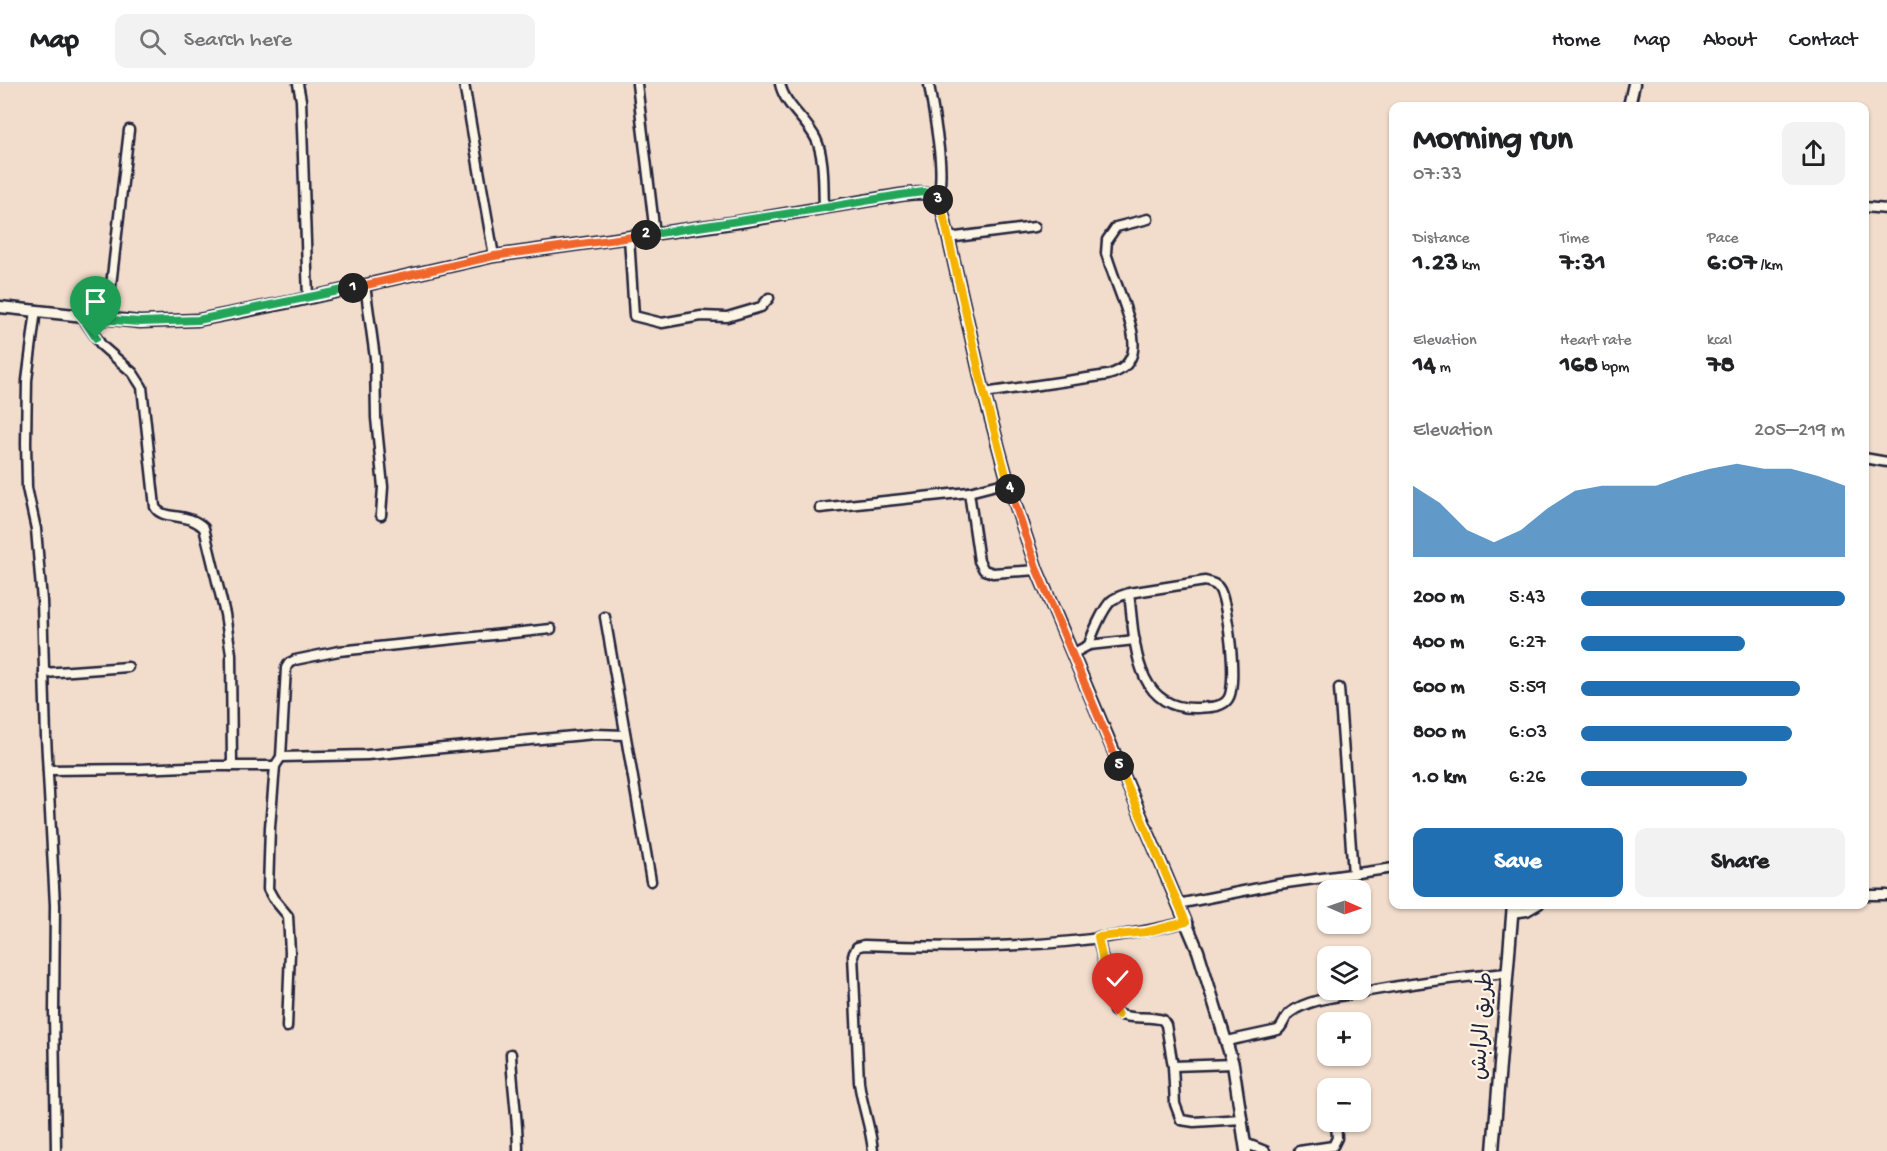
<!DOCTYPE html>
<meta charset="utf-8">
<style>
:root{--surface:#fff;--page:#f2f2f2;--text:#202124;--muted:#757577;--line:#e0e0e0;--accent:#1f6fb2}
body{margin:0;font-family:"Gochi Hand","Playpen Sans Arabic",sans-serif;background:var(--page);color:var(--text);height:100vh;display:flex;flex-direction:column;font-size:22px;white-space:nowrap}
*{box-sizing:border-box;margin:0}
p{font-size:20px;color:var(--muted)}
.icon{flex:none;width:33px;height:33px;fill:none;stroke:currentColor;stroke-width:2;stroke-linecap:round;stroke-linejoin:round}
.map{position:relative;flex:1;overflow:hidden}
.side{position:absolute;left:1389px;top:18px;width:480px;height:807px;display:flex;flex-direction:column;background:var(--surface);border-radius:12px;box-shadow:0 2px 4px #0004}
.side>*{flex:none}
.needle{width:39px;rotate:92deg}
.buttons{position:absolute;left:1317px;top:796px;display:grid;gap:12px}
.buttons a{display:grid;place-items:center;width:54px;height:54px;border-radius:12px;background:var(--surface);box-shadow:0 2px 4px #0004;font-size:30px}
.pin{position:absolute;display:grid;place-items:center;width:51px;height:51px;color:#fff;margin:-62px -26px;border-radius:50% 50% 50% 0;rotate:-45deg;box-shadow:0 0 6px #0007}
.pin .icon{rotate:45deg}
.km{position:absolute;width:30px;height:30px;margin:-15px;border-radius:50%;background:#222;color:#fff;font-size:16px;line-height:30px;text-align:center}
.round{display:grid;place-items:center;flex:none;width:63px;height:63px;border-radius:12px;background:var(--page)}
.summary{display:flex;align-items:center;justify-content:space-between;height:102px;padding:0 24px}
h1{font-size:33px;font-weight:700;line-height:45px}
.stats{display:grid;grid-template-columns:repeat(3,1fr);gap:9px;height:102px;padding:6px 24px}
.stats div{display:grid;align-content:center}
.stats b{font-size:26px;font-weight:700}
.stats small{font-size:16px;font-weight:400}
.stats p{font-size:16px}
.chart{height:168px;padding:12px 24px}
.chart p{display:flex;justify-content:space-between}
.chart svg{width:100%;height:108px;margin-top:6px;fill:var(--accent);opacity:.7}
.primary-button{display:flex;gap:12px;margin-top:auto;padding:12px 24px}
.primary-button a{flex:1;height:69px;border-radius:12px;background:var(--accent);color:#fff;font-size:24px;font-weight:700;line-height:69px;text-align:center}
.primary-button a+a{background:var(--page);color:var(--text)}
ul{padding:0 24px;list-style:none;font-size:20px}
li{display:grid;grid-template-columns:96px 72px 1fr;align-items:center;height:45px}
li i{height:15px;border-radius:8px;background:var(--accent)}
header{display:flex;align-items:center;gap:36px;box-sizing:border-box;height:84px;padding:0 30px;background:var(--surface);border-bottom:2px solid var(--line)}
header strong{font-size:28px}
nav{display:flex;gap:33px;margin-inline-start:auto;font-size:21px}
.search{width:420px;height:54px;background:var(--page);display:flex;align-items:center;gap:15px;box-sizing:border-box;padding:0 21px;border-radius:12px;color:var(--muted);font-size:22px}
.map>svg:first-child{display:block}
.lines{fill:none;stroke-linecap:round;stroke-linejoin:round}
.minor-casing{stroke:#22223b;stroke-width:13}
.tertiary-casing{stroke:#22223b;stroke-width:15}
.minor{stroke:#fcf5e5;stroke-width:8}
.tertiary{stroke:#fcf5e5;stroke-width:10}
.split-1-casing{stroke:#fff;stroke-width:12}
.split-2-casing{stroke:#fff;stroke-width:12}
.split-3-casing{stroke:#fff;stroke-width:12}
.split-4-casing{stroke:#fff;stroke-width:12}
.split-5-casing{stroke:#fff;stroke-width:12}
.split-6-casing{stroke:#fff;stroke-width:12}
.split-1{stroke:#22a559;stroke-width:8}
.split-2{stroke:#f0652b;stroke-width:8}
.split-3{stroke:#22a559;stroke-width:8}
.split-4{stroke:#f5b400;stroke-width:8}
.split-5{stroke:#f0652b;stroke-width:8}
.split-6{stroke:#f5b400;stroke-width:8}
.labels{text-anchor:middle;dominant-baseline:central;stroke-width:4.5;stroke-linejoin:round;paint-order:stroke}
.street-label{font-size:22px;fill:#22223b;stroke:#fcf5e5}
</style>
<header>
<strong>Map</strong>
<div class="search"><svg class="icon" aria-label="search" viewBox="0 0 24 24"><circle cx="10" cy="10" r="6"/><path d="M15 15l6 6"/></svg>Search here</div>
<nav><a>Home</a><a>Map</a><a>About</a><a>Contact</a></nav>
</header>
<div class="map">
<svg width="1887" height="1067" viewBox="0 0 1887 1067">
<rect width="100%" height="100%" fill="#f2ddcc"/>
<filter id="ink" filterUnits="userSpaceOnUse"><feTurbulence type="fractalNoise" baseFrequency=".0167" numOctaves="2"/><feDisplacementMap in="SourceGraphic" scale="12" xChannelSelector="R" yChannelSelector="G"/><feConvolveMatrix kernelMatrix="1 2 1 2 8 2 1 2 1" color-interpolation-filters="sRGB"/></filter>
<g filter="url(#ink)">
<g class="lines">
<defs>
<g id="minor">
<polyline points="298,0 301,16 308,214"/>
<polyline points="464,0 494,172"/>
<polyline points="637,0 655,150"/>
<path d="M 780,0 C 785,22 806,35 816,55 C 825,74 823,103 824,124"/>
<path d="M 929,0 C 933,29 947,89 937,115"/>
<polyline points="1864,123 1887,125"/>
<polyline points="629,153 634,232 662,239 701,232 727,233 761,223 769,214"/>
<polyline points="948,154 1035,143"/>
<polyline points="365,201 375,274 376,334 383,403 381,431"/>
<polyline points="36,226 27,296 26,359 27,404 36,445 42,517 46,653 55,821 54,929 56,1067"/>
<path d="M 83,234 L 102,262 L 133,289 L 142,303 L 155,423 C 162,437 188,427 204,444 L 225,530 L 231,570 L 232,682"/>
<polyline points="107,236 129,46"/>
<path d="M 984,309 L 1108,291 C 1147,280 1132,244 1123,217 C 1117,201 1111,185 1106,169 L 1107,156 L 1116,143 L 1148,135"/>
<polyline points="1864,374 1887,378"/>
<polyline points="969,408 1008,398"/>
<polyline points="820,424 969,408 979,477 984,486 993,489 1037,486"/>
<polyline points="605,533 651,797"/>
<polyline points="551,545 339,567 295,576 289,579 286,584 281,673 367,671 595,650 625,651"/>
<polyline points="1089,561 1135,556"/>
<path d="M 1072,570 L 1089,561 C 1092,550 1103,525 1111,517 C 1116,513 1123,511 1129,509 L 1205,497 C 1212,499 1217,500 1220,506 C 1228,522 1238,601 1228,615 C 1222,624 1208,623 1198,624 C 1133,627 1135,556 1129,509"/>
<polyline points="44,589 128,583"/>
<polyline points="1339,604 1353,790"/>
<polyline points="281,673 275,682 270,743 268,805 273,814 288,832 290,868 287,943"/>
<polyline points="48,686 137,685 212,682 275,682"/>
<polyline points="1864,811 1887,811"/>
<polyline points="1178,820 1279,800 1394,784"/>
<polyline points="1512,829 1527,827 1539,820"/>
<path d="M 1098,853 L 1114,927 C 1126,937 1148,931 1163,936 L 1166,941 L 1173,982 L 1175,1020 L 1181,1036 L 1194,1038 L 1242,1035"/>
<path d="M 1227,957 L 1278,946 C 1284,941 1285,932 1291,928 C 1309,915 1337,913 1357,909 C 1407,900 1457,893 1507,889"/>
<path d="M 511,970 C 512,1003 518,1034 518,1067"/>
<polyline points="1173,982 1233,980"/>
<polyline points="1245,1059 1265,1067"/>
<path d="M 873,1067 C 871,1043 862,1022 859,998 L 853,871 L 857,863 L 864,861 C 971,865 1081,864 1186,838"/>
<polyline points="1299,1067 1333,1062 1337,1054 1336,1038"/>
</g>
<g id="tertiary">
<polyline points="1629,22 1634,0"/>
<path d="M 0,223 L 140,238 L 198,236 L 295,217 L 494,172 L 738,138 L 900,111 C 917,109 931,105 941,121 L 984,309 L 1008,398 L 1037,486 L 1198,867 L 1233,980 L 1246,1067"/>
<polyline points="1493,1067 1513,820"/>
</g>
</defs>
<!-- minor casing -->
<use href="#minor" class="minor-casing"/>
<!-- tertiary casing -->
<use href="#tertiary" class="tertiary-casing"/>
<!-- minor -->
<use href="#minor" class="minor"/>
<!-- tertiary -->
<use href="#tertiary" class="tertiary"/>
</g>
</g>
<g class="lines" filter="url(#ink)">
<defs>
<polyline id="split-1" points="96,254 83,234 140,238 198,236 353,204"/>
<polyline id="split-2" points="353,204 494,172 646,151"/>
<polyline id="split-3" points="646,151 824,124 900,111 924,108 931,110 938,116"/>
<polyline id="split-4" points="938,116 941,121 984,309 1010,405"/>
<polyline id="split-5" points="1010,405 1037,486 1119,682"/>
<polyline id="split-6" points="1118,931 1112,921 1098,853 1146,848 1186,838 1119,682"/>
</defs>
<!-- split-1 casing -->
<use href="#split-1" class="split-1-casing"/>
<!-- split-2 casing -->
<use href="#split-2" class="split-2-casing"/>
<!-- split-3 casing -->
<use href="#split-3" class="split-3-casing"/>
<!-- split-4 casing -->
<use href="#split-4" class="split-4-casing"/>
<!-- split-5 casing -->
<use href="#split-5" class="split-5-casing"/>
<!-- split-6 casing -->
<use href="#split-6" class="split-6-casing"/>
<!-- split-1 -->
<use href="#split-1" class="split-1"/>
<!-- split-2 -->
<use href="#split-2" class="split-2"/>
<!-- split-3 -->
<use href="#split-3" class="split-3"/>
<!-- split-4 -->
<use href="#split-4" class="split-4"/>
<!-- split-5 -->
<use href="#split-5" class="split-5"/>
<!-- split-6 -->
<use href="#split-6" class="split-6"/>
</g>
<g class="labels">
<!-- street labels -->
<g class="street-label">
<text transform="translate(1484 942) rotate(-86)">طريق الرابش</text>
</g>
</g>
</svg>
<div class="buttons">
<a><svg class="needle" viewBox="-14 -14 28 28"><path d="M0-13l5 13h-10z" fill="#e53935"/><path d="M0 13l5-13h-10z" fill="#757577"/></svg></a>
<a><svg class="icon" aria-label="layers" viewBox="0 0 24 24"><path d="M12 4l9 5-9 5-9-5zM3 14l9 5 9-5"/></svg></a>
<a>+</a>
<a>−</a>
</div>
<div class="pin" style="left:96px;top:254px;background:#1e9e55"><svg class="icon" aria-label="arrive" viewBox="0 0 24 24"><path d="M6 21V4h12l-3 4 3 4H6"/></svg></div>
<div class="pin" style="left:1118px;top:931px;background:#d93025"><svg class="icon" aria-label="check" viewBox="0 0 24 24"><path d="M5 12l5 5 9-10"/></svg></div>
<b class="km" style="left:353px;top:204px">1</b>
<b class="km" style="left:646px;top:151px">2</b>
<b class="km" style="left:938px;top:116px">3</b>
<b class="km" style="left:1010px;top:405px">4</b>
<b class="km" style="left:1119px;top:682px">5</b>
<section class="side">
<div class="summary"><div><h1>Morning run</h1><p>07:33</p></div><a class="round"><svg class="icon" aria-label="share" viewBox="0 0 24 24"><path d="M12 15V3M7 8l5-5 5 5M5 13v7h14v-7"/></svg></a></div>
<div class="stats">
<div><p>Distance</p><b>1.23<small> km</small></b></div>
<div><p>Time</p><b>7:31</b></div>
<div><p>Pace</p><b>6:07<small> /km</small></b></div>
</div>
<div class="stats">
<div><p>Elevation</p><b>14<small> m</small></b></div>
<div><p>Heart rate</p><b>168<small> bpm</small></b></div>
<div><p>kcal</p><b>78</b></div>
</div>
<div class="chart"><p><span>Elevation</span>205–219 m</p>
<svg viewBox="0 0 160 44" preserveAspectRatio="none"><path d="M0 44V15L10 22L20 33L30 38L40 33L50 24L60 17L70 15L80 15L90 15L100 11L110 8L120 6L130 8L140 8L150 11L160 15V44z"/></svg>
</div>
<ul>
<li><b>200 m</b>5:43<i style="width:100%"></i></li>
<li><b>400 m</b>6:27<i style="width:62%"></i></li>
<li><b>600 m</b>5:59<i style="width:83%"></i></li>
<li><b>800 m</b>6:03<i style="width:80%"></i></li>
<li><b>1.0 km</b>6:26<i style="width:63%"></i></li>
</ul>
<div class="primary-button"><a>Save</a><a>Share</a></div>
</section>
</div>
